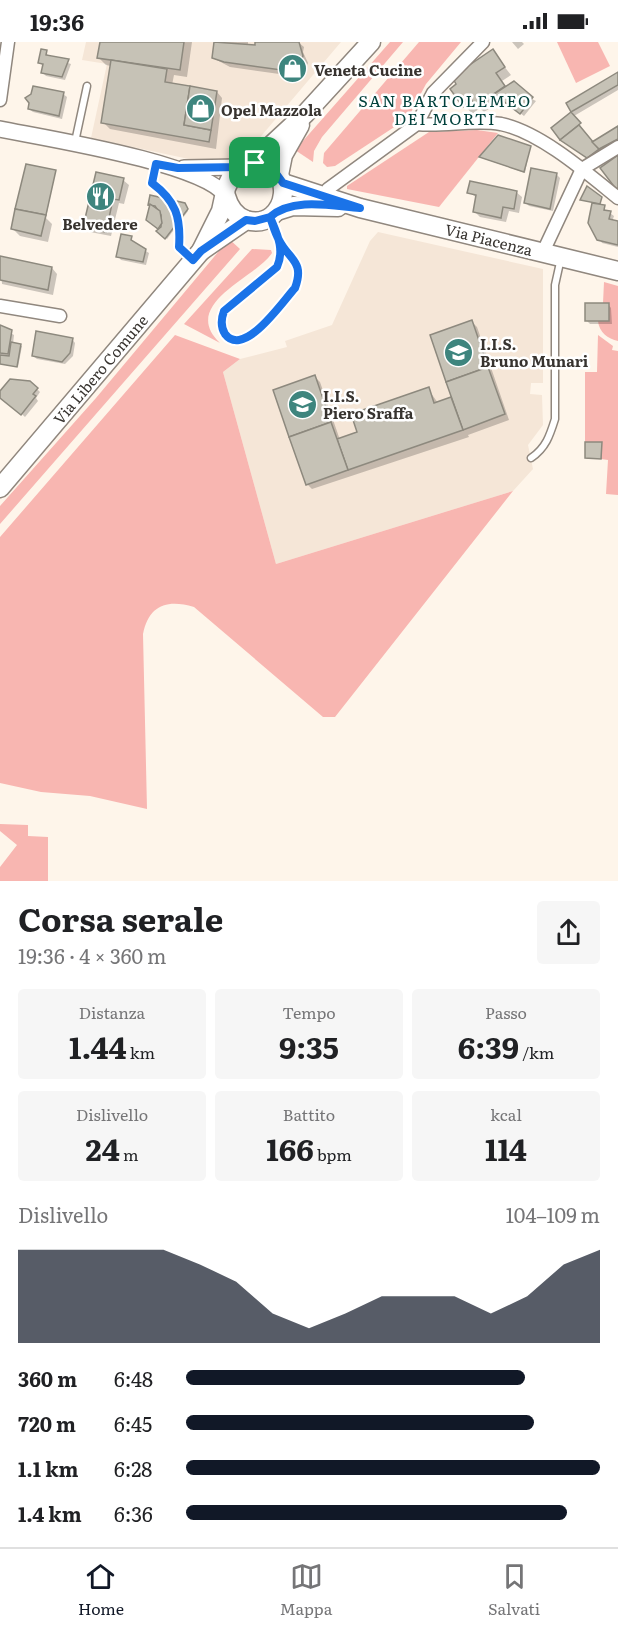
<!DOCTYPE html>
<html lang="it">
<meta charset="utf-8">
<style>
:root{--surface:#fff;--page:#f6f6f6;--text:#202124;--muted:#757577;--line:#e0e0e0;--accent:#111827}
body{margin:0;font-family:Literata,serif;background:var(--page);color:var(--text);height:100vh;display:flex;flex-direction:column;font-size:22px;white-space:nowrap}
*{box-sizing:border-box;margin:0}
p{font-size:20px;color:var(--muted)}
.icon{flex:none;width:33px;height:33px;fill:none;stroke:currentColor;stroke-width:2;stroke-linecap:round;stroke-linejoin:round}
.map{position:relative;height:839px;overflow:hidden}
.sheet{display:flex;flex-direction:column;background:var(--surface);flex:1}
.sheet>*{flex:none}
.pin{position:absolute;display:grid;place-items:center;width:51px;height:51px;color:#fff;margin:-26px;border-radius:12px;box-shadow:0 3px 9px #0006}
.round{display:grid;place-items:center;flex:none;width:63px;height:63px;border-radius:6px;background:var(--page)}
.headline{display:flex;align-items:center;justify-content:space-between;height:102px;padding:0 18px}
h1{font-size:33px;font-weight:700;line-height:45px}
.metrics{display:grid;grid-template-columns:repeat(3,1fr);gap:9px;height:102px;padding:6px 18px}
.metrics div{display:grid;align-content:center;border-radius:6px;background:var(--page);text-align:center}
.metrics b{font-size:30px;font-weight:700}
.metrics small{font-size:16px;font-weight:400}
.metrics p{font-size:16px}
.chart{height:168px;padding:12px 18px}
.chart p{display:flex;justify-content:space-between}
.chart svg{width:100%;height:108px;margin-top:6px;fill:var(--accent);opacity:.7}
ul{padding:0 18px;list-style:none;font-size:20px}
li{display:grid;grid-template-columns:96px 72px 1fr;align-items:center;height:45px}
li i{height:15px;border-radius:8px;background:var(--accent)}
.status{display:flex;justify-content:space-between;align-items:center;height:42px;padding:0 30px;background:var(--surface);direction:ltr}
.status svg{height:16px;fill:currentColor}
.menu{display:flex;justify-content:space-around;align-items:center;height:84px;border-top:2px solid var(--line);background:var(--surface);font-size:16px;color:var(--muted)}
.menu a{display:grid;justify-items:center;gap:3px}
.menu .current{color:var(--accent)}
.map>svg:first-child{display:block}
.built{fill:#f5e6d7}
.green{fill:#f8b6b1}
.shadow{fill:#0003}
.building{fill:#c6c2b6;stroke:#8d897e;stroke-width:1.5}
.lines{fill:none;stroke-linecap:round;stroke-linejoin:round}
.service-casing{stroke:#90877e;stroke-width:9}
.minor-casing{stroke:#90877e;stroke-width:15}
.tertiary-casing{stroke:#90877e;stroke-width:18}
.secondary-casing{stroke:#90877e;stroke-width:21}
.service{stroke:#fff;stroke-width:6}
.minor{stroke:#fff;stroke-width:12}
.tertiary{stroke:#fff;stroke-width:15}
.secondary{stroke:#fff;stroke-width:18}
.route-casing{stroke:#fff;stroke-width:12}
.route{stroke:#1a73e8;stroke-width:8}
.labels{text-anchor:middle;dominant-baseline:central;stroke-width:5;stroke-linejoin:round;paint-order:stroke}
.poi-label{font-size:15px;font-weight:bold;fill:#37332f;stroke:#fff;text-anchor:start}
.street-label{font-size:15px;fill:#37332f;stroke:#fff}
.neighbourhood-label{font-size:16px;letter-spacing:1.5px;fill:#00403b;stroke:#fff}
</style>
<div class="status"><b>19:36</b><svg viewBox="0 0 49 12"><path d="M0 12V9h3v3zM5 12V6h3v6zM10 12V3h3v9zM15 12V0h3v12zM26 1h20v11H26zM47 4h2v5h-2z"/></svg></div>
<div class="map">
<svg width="618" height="839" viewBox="0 0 618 839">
<rect width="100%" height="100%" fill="#fef5ea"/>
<!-- built -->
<g class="built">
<polygon points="86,0 341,0 246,112 225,121 212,122 91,96 107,22 82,18"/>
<polygon points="378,190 543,227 543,341 531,341 530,352 542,353 543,383 528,403 533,427 513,449 276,522 223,330 240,317 287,305 285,299 332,283 370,199"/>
</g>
<!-- green -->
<g class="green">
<polygon points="390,0 403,0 322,95 314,109 313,120 295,108"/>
<polygon points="419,0 461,0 426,42 408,76 335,124 327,125 323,121 324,111"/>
<polygon points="557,0 598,0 610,24 576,41"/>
<polygon points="477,88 498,91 439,165 347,147 347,144 429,90"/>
<polygon points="229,197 240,207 0,482 0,464 96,356"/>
<path d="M 252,207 L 271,208 L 272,211 C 256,236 179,262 220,301 L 184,282 Z"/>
<path d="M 604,240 L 618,244 L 618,299 C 608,297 599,290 598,279 L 609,279 L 609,261 L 603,261 Z"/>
<path d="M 175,293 L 240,317 L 223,330 L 276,522 L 513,449 L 335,675 L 323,675 L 194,565 C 167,557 149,563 143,592 L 147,767 L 90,754 L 41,750 L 0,741 L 0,495 Z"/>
<polygon points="598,293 613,304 612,308 618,309 618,453 606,452 608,418 601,417 602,401 585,400 585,330 597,330"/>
<polygon points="0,782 28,783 28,794 48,795 48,839 0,839 0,825 17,803 0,789"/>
</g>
<!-- shadow -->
<g class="shadow">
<polygon points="101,0 192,0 187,35 174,33 172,43 217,50 222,56 216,107 110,87 103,80 111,24 106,23 99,16"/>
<polygon points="216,0 248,0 248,3 256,5 257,0 298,0 304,5 303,10 308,21 301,35 230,25 213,16"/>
<polygon points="512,0 522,0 524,2 518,7"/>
<polygon points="492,9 511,33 502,39 507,45 536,59 524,74 503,58 484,70 480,66 472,72 452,47"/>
<polygon points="46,10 49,15 71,22 65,38 46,34 42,30 44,25 40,21"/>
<polygon points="618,31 618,48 574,74 592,101 618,86 618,102 591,119 565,101 553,86 573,70 568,61"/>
<polygon points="63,52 67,55 62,77 33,70 29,67 28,55"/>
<polygon points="530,105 525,131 482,116"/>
<polygon points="55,130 46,176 52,182 48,200 20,194 13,187"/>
<polygon points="557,133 560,136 553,169 529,164 526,161"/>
<polygon points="123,138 129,143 124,162 119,161 111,194 90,190 85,185"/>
<polygon points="469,150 516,150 522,155 519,171 509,169 506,180 480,175 474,169 477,156"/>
<polygon points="601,156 600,164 614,174 612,180 618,181 618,205 602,201 589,181 594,161 582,158"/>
<polygon points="151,164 162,172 186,164 188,169 167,197 155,185"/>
<polygon points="131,196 134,202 149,211 146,223 121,218 118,214"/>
<polygon points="0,219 52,226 57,232 53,253 2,242"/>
<polygon points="608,262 611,266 612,282 590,282 587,279"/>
<polygon points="471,279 477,285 509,378 468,393 469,395 312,447 307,442 314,334 320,340 340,398 359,391 428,347 438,361 451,356 455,361"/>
<polygon points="0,285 14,293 13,302 22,304 18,325 0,322"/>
<polygon points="72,297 75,301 73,314 65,322 37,317 33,314"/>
<polygon points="30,340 40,350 36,356 38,359 25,375 0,351"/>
<polygon points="601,402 602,417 588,417 586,416"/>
</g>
<!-- building -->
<g class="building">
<polygon points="100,0 184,0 180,28 97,16"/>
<polygon points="214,0 255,3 255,0 299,0 303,14 296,30 224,20 212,16"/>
<polygon points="41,7 47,8 46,13 69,17 62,35 41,31 43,22 38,21"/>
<polygon points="493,7 505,25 496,31 505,44 476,64 472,59 463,65 450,47 456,42 452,35"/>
<polygon points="111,18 167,27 165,40 190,44 184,83 211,88 209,100 101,81"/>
<polygon points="618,30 618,43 571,70 566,61"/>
<polygon points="514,39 533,55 520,72 494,52"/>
<polygon points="33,44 64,50 59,74 28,67 29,61 25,56 31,52"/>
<polygon points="190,44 217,49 211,88 184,83"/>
<polygon points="571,70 581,81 560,98 551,86"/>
<polygon points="579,83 599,107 587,116 560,98"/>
<polygon points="618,84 618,97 599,107 592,100"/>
<polygon points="498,93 531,104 524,130 479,115"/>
<polygon points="618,113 618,146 616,147 600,126"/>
<polygon points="26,122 56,128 46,173 15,167"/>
<polygon points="531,126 557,131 550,167 524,161"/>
<polygon points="96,130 124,136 119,158 113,157 106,190 83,185"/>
<polygon points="470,139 517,149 514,167 503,165 501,176 473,170 476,153 467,151"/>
<polygon points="587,144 602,155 600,162 580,158"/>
<polygon points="150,153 185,161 188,167 165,197 156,189 161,185 161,173 155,164 148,163"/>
<polygon points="592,161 605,163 604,168 611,169 609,177 618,179 618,203 597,198 588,181"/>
<polygon points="150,162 160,169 162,181 158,187 146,178"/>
<polygon points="15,167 46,173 41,194 11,187"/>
<polygon points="121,192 132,194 131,198 146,207 143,220 116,215"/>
<polygon points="0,214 52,225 48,248 0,238"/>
<rect x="585" y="261" width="24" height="18"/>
<polygon points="472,278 488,325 446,340 430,293"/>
<polygon points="0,283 12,288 8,312 0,311"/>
<polygon points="36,289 73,296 70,311 62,320 32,314"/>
<polygon points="11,300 21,302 17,325 0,322 0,313 9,314"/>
<polygon points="488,325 505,372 463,388 446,340"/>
<polygon points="315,333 331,380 289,395 273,348"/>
<polygon points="10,337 30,339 38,346 33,352 36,354 21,373 0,356 0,349"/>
<polygon points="429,345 434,361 451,355 463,388 348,428 337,397 357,390 351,372"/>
<polygon points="331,380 348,428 306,443 289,395"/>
<polygon points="585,400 602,400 601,417 585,416"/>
</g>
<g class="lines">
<defs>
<g id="service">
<polyline points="75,100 87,44"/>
<path d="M 156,122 L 152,141 C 176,158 181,176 179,205 L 193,217"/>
<path d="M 271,177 C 277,193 285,208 277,225 L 224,269 C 221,277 220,284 225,292 C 244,317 283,259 295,246 C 303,225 293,214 280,200"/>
<path d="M 531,416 C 546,406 550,393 555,377 L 555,243 L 561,216"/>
</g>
<g id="minor">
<polyline points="0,58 8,0"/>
<path d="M 417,82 C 445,85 473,77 501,82 C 540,90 587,131 618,156"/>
<polyline points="325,154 328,147 417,82 433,51 483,0"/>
<polyline points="543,210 582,127 618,105"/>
<polyline points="0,264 60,274"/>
</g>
<g id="tertiary">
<path d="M 0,87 C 44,96 204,121 226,154"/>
<polyline points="184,126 239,125"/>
</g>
<g id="secondary">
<polyline points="279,133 283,113 300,83"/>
<polyline points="283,141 360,166 618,229"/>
<path d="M 226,154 C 229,165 235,174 246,178 C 289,191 301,115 247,122"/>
<polyline points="277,169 293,164 338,165"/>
<polyline points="201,209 246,178"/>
<polyline points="0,446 201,209 221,169 226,146 233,131 264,110 306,71 371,0"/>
</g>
</defs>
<!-- service casing -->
<use href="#service" class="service-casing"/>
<!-- minor casing -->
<use href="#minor" class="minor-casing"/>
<!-- tertiary casing -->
<use href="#tertiary" class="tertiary-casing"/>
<!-- secondary casing -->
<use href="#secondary" class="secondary-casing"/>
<!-- service -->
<use href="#service" class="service"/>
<!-- minor -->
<use href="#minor" class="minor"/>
<!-- tertiary -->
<use href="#tertiary" class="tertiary"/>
<!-- secondary -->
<use href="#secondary" class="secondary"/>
</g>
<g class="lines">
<defs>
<path id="route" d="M 255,121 L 239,125 L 178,126 L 156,122 L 152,141 C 176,159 181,175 179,205 L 193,218 L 201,209 L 246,178 L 255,179 L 270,175 C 277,192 285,207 277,225 L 224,269 C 221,277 220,284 225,292 C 244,317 283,259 295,246 C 305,219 289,218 279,198 C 275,191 273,183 270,175 C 293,155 332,164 360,166 L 283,141 L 272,126 L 255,121"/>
</defs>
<!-- route casing -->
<use href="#route" class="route-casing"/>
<!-- route -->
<use href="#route" class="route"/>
</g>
<!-- icons -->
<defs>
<symbol id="shop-disc" viewBox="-11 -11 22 22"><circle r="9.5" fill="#3e857e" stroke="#fff"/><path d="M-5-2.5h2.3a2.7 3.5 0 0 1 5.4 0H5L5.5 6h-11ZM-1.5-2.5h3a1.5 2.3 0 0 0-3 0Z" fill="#fff"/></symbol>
<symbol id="restaurant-disc" viewBox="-11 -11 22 22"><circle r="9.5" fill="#3e857e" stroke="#fff"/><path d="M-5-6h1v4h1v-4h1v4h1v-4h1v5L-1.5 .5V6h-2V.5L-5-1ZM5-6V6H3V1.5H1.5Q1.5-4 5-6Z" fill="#fff"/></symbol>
<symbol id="school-disc" viewBox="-11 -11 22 22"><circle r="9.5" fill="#3e857e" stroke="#fff"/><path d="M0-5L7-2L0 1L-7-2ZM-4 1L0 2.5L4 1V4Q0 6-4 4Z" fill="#fff"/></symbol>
</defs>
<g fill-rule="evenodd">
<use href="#shop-disc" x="276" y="10" width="33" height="33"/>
<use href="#shop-disc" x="184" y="50" width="33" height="33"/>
<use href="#restaurant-disc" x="84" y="138" width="33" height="33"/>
<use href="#school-disc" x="442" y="294" width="33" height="33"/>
<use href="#school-disc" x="286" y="346" width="33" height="33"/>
</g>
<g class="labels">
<!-- poi labels -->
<g class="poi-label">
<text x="314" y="27">Veneta Cucine</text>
<text x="221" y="67">Opel Mazzola</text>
<text x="100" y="181" text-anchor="middle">Belvedere</text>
<text x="480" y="301">I.I.S.<tspan x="480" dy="17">Bruno Munari</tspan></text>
<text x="323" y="353">I.I.S.<tspan x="323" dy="17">Piero Sraffa</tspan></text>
</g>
<!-- street labels -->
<g class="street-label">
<text transform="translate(489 197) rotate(14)">Via Piacenza</text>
<text transform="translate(100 327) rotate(-50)">Via Libero Comune</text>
</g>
<!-- neighbourhood labels -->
<g class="neighbourhood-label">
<text x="445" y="58">SAN BARTOLEMEO<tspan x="445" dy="18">DEI MORTI</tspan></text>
</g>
</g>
</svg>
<div class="pin" style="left:255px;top:121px;background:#1e9e55"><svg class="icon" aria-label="arrive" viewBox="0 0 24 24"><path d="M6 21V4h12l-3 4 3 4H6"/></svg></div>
</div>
<section class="sheet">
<div class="headline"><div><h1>Corsa serale</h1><p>19:36 · 4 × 360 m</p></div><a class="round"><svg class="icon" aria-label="share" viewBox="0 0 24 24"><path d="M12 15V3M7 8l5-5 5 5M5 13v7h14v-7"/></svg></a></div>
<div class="metrics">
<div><p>Distanza</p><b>1.44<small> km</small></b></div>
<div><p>Tempo</p><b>9:35</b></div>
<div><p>Passo</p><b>6:39<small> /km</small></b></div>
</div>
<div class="metrics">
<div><p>Dislivello</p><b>24<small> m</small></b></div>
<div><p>Battito</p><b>166<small> bpm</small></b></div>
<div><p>kcal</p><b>114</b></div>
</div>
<div class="chart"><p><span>Dislivello</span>104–109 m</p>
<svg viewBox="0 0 160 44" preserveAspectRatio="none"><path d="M0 44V6L10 6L20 6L30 6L40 6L50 12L60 19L70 32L80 38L90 32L100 25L110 25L120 25L130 32L140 25L150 12L160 6V44z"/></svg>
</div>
<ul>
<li><b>360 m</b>6:48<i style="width:82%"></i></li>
<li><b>720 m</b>6:45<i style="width:84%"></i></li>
<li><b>1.1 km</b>6:28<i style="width:100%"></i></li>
<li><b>1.4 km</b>6:36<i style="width:92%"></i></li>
</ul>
</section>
<nav class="menu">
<a class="current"><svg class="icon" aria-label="home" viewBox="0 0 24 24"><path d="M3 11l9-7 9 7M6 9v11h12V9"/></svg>Home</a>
<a><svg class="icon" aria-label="map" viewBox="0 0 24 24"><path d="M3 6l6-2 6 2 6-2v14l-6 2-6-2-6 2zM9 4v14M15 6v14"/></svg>Mappa</a>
<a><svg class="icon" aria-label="saved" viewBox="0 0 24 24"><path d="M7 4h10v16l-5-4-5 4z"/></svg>Salvati</a>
</nav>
